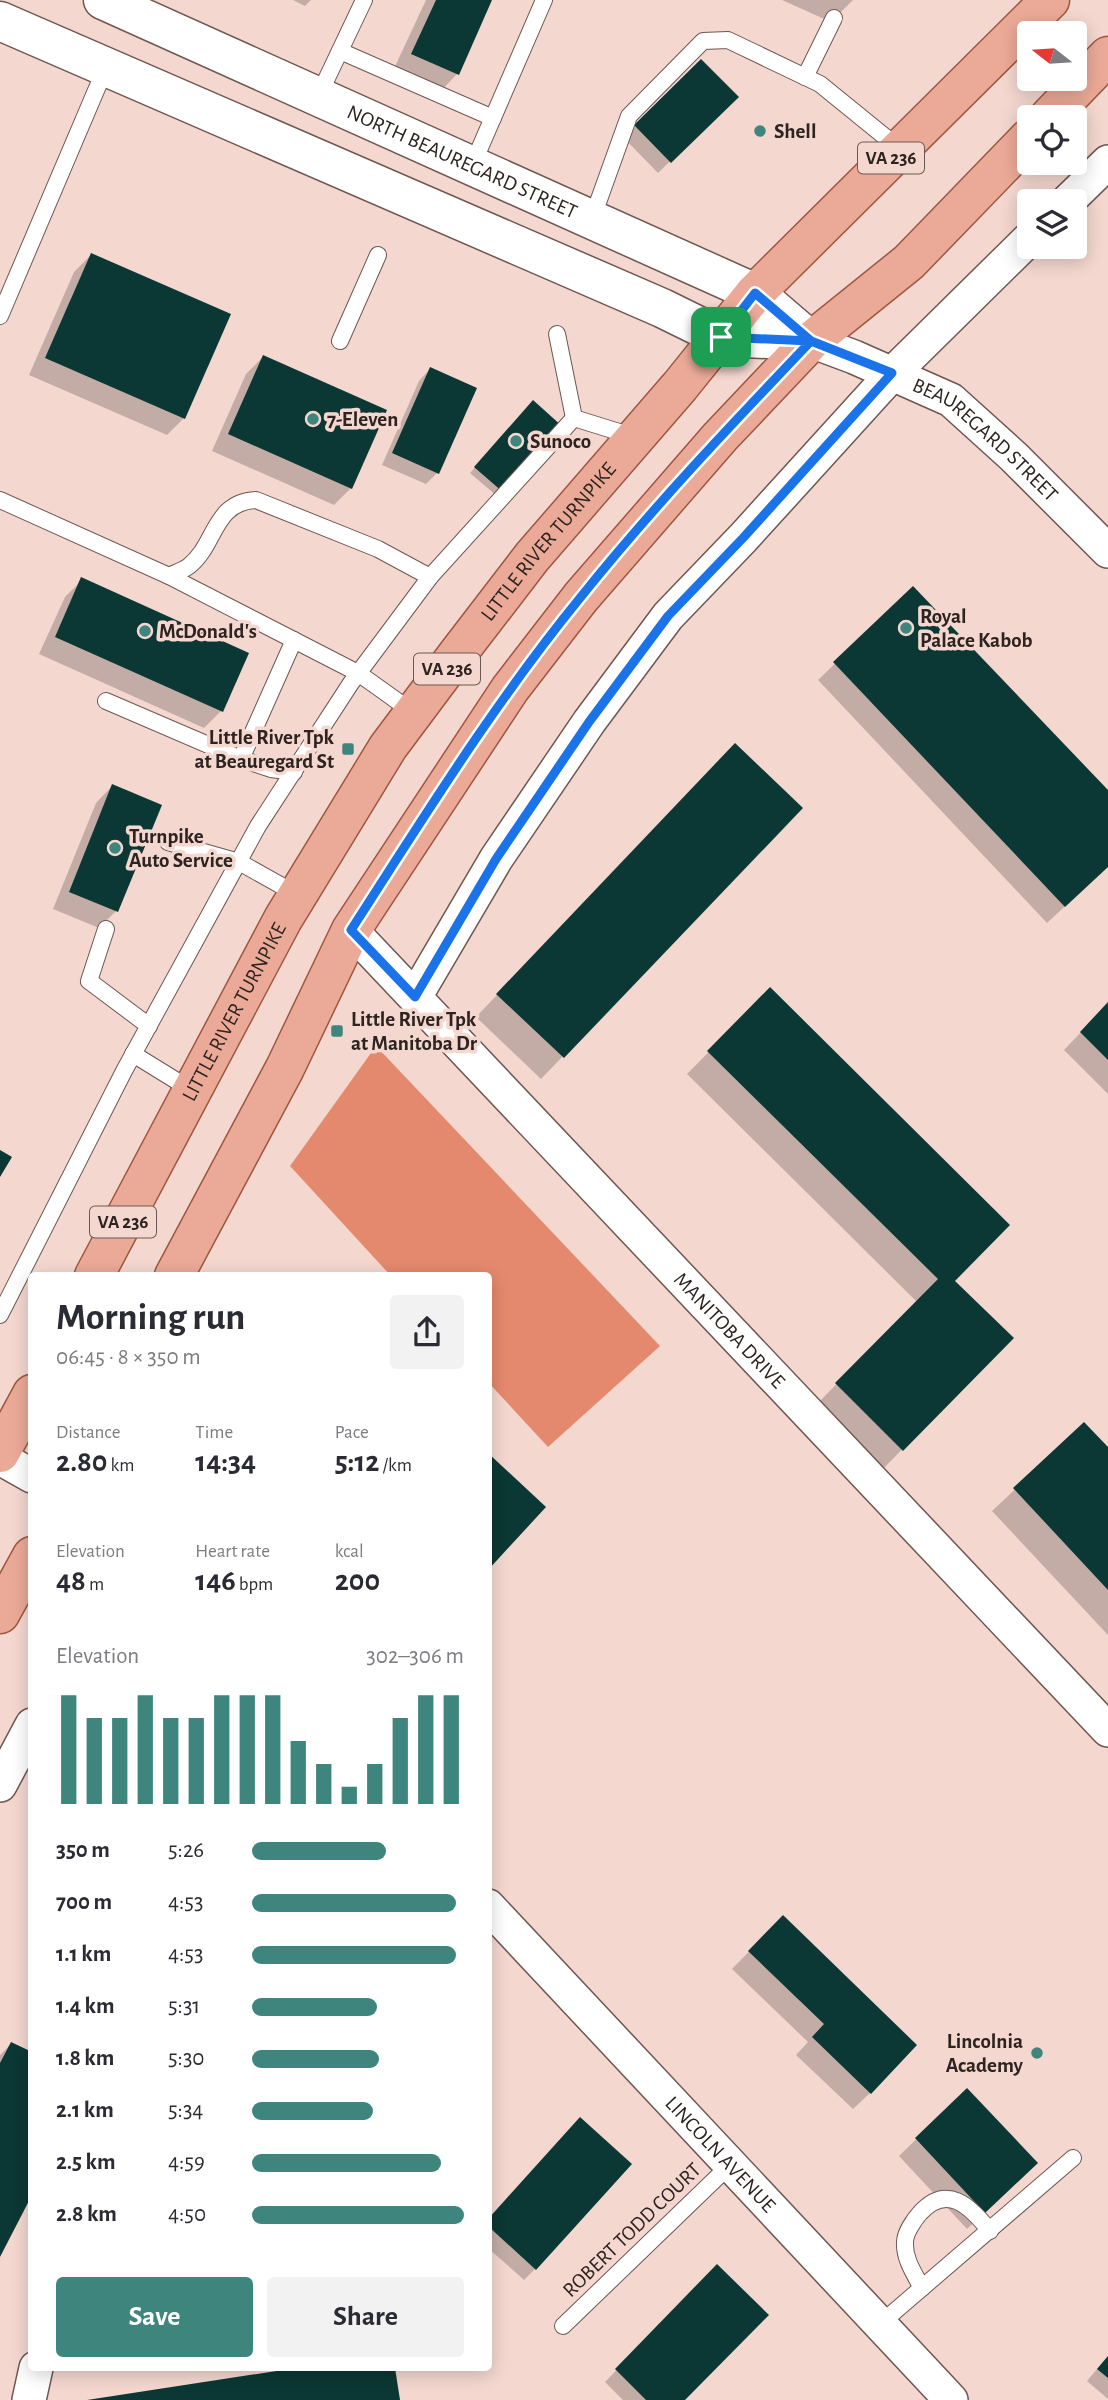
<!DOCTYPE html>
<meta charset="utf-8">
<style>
:root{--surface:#fff;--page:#f2f2f3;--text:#2b2b33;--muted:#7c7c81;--accent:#3e857d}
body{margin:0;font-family:"Alegreya Sans",sans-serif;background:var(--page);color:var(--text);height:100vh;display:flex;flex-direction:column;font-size:26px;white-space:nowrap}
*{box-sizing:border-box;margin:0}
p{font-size:23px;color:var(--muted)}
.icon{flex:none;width:38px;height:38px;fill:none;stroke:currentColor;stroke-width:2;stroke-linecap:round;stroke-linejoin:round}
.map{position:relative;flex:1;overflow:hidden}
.side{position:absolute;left:28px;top:1272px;width:464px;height:1099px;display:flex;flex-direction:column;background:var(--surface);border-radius:7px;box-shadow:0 4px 18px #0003}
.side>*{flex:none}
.needle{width:46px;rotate:287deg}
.fabs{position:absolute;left:1017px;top:21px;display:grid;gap:14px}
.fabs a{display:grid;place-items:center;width:70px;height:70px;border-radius:7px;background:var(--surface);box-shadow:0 4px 18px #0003;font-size:35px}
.pin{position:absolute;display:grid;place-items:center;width:60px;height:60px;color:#fff;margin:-30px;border-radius:14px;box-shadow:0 4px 10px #0006}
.round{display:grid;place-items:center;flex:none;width:74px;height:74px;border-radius:7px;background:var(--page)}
.headline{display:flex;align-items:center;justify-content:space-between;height:119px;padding:0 28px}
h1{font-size:38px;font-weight:700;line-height:52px}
.figures{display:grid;grid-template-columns:repeat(3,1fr);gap:10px;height:119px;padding:7px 28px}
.figures div{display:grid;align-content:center}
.figures b{font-size:30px;font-weight:700}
.figures small{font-size:19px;font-weight:400}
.figures p{font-size:19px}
.chart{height:196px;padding:14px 28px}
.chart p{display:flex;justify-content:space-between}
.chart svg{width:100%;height:126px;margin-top:7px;stroke:var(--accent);stroke-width:6}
.primary-button{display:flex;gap:14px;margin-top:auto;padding:14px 28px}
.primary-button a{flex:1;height:80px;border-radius:7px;background:var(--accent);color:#fff;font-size:28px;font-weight:700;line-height:80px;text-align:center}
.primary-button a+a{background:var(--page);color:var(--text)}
ul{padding:0 28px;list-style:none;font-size:23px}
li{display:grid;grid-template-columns:112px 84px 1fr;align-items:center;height:52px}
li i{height:18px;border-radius:9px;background:var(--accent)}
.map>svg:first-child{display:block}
.forest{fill:#e5896e}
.shadow{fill:#0003}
.building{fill:#0b3834}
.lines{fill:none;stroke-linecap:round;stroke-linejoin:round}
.lane-casing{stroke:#6e5750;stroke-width:18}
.street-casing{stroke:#6e5750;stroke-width:36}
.secondary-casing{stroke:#6e5750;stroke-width:41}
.primary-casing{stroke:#9f5640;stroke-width:41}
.lane{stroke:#fff;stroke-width:16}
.street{stroke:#fff;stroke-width:33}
.secondary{stroke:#fff;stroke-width:38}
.primary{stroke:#ebaa97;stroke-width:38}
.route-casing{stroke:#fff;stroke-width:14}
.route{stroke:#1a73e8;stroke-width:9}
.poi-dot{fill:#3e857d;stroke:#f4d8d0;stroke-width:2.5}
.labels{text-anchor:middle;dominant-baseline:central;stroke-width:7;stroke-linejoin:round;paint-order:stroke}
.shield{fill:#f4d8d0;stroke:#695955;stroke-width:2}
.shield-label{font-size:19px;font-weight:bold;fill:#2d2320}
.poi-label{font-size:21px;font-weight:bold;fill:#2d2320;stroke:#f4d8d0;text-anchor:start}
.street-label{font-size:21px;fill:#2d2320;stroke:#f4d8d0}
</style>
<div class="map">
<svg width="1108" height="2400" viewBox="0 0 1108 2400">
<rect width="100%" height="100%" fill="#f4d8d0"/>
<!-- forest -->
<polygon class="forest" points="376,1046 660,1346 548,1447 488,1382 488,1276 391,1276 290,1166"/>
<!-- shadow -->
<g class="shadow">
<polygon points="293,0 311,0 305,6"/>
<polygon points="426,0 491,0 457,74 436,96 391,75"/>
<polygon points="782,0 853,0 831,22"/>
<polygon points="701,61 736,97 658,173 624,138"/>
<polygon points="91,255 184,418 167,435 29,375 74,272"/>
<polygon points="263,357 351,488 334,505 212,451 246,374"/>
<polygon points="430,369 437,473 426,484 382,465 419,381"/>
<polygon points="527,408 498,497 470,473"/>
<polygon points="82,580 247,654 221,711 204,728 39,654 65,597"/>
<polygon points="913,588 1108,792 1108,836 1089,884 1047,923 818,680"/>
<polygon points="714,767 801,808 541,1079 476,1017"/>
<polygon points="112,786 160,805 116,911 99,928 53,909 96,803"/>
<polygon points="770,990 953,1281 1011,1338 881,1471 815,1406 917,1302 687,1074"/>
<polygon points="1108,1004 1108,1094 1064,1050"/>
<polygon points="1084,1424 1108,1450 1108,1635 992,1511"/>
<polygon points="783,1917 870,2093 853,2109 796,2055 808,2042 732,1969"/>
<polygon points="11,2044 0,2253 0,2055"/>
<polygon points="967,2090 1018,2180 967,2229 899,2156"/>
<polygon points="488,2220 535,2269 524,2280 488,2248"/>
<polygon points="717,2266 682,2400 623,2400 605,2382"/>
<polygon points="1108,2356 1108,2399 1087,2381"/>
</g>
<!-- building -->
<g class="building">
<polygon points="436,0 492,0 459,75 411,54"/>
<polygon points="701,59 739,97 671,163 634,125"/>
<polygon points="91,253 231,314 185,419 45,358"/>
<polygon points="263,355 387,410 352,489 228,434"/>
<polygon points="430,367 477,388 439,474 392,453"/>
<polygon points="533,400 563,427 504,493 474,467"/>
<polygon points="81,577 249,653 223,712 55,637"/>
<polygon points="913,586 1108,790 1108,867 1065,907 833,662"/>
<polygon points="735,743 803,808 564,1058 496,994"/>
<polygon points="112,784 162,805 118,912 69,892"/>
<polygon points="770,987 1010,1225 955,1281 1014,1338 903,1451 835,1383 938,1279 707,1051"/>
<polygon points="1108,1002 1108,1060 1080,1032"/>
<polygon points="0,1150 12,1157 0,1177"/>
<polygon points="1084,1422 1108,1447 1108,1590 1013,1488"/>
<polygon points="488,1453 546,1507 488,1570"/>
<polygon points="783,1915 917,2045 871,2094 812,2037 824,2024 748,1951"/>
<polygon points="11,2042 32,2052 32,2195 0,2257 0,2063"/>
<polygon points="967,2088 1038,2163 985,2213 915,2138"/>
<polygon points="580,2117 632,2164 536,2270 488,2226 488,2219"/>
<polygon points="717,2264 769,2315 685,2400 646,2400 615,2369"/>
<polygon points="1108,2356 1108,2378 1097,2369"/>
<polygon points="296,2368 395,2368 400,2400 87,2400"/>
</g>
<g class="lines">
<defs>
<g id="lane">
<polyline points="340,51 493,118"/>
<polyline points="805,77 834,18"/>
<polyline points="318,97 364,0"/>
<polyline points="472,166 544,0"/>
<polyline points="592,219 629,116 703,41 728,40 820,84 900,149"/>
<polyline points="0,316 106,67"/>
<polyline points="557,334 574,418"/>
<polyline points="340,341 378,255"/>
<polyline points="0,500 169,576"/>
<polyline points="106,701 241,759 271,769 294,772"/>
<path d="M 414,713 L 358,673 L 169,576 C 175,573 184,570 189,566 C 216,545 213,502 256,500 L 378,549 L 430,577"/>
<polyline points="241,759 294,640"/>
<polyline points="168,842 239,862 298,895"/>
<polyline points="106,929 89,981 149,1026"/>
<polyline points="133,1054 193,1091"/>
<polyline points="0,1315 124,1071 258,826 351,683 430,577 574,418 635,437"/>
<path d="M 922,2288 C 914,2273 904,2259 905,2242 C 905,2233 914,2220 920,2213 C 947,2183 970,2206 990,2231"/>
<polyline points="880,2324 1073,2158"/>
<polyline points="563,2326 731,2164"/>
</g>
<g id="street">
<polyline points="1068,201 1108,162"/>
<path id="s1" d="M 811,341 L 854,357 L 951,400 L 1014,457 L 1108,551"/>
<path id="s2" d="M 351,930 L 1108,1730"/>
<polyline points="415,997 496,859 589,722 668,616 743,538 892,374 1029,239"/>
<polyline points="0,1458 32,1476"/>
<polyline points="0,1785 32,1725"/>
<path id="s3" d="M 488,1906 L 951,2400"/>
<polyline points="29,2400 36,2368"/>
</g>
<g id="secondary">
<path id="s4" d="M 103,0 L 755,293 L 811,341"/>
<polyline points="0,21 662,308 721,337 811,341"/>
</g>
<g id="primary">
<polyline points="1049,117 1108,56"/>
<path id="s5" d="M 94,1276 L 283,919 L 388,747 L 459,652 L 532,557 L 680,386 L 755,293 L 1050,0"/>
<polyline points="174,1276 285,1068 351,930 510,689 581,597 720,437 811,341 909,262 1029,138"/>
<polyline points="0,1453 32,1394"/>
<polyline points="0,1614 32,1556"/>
</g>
</defs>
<!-- lane casing -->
<use href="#lane" class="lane-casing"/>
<!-- street casing -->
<use href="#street" class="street-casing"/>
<!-- secondary casing -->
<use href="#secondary" class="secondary-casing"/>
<!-- primary casing -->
<use href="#primary" class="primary-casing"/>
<!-- lane -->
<use href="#lane" class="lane"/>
<!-- street -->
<use href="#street" class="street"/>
<!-- secondary -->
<use href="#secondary" class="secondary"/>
<!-- primary -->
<use href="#primary" class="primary"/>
</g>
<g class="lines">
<defs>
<path id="route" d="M 721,337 L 811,341 C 732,424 652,508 580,598 C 495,702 424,817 351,930 L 415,997 L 496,859 L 589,722 L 668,616 L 743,538 L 892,373 L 811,341 L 755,293 L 721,337"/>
</defs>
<!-- route casing -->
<use href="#route" class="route-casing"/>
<!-- route -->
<use href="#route" class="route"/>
</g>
<!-- markers -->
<g class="poi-dot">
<circle cx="760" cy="131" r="7"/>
<circle cx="313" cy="419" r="7"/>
<circle cx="516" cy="441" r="7"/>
<circle cx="906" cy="628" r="7"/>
<circle cx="145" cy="631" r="7"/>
<rect x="341" y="742" width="14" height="14" rx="3.5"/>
<circle cx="115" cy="848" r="7"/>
<rect x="330" y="1024" width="14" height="14" rx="3.5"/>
<circle cx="1037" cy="2053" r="7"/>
</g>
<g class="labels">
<!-- shield labels -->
<g class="shield">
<rect x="858" y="142.5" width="66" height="31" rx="5"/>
<rect x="414" y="653.5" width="66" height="31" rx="5"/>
<rect x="90" y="1206.5" width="66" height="31" rx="5"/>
</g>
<g class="shield-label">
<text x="891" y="158">VA 236</text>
<text x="447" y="669">VA 236</text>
<text x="123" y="1222">VA 236</text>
</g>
<!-- poi labels -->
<g class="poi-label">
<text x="774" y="131">Shell</text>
<text x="327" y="419">7-Eleven</text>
<text x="530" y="441">Sunoco</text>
<text x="920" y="616">Royal<tspan x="920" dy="24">Palace Kabob</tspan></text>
<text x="159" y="631">McDonald's</text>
<text x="334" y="737" text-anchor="end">Little River Tpk<tspan x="334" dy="24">at Beauregard St</tspan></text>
<text x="129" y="836">Turnpike<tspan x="129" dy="24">Auto Service</tspan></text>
<text x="351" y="1019">Little River Tpk<tspan x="351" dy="24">at Manitoba Dr</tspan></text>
<text x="1023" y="2041" text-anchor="end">Lincolnia<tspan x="1023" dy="24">Academy</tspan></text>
</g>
<!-- street labels -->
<g class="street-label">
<text stroke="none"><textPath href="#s4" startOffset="394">NORTH BEAUREGARD STREET</textPath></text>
<text stroke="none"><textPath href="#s1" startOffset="203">BEAUREGARD STREET</textPath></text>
<text stroke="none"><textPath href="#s5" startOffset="866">LITTLE RIVER TURNPIKE</textPath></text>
<text stroke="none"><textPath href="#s5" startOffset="299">LITTLE RIVER TURNPIKE</textPath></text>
<text stroke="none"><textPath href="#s2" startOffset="551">MANITOBA DRIVE</textPath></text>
<text stroke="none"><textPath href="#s3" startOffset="340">LINCOLN AVENUE</textPath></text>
<text transform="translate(632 2230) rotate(-44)">ROBERT TODD COURT</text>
</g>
</g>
</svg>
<div class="fabs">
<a><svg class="needle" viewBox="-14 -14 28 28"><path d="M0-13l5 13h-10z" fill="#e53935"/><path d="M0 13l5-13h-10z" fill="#7c7c81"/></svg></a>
<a><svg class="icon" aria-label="locate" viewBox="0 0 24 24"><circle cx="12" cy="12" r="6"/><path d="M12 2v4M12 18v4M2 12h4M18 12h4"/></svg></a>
<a><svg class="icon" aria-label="layers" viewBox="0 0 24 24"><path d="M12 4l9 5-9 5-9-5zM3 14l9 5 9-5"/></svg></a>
</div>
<div class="pin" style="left:721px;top:337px;background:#1e9e55"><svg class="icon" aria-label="arrive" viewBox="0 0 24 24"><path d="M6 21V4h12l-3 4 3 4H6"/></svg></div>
<section class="side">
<div class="headline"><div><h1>Morning run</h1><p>06:45 · 8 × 350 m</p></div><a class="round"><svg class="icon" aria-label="share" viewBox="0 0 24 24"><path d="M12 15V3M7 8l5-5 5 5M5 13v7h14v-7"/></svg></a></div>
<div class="figures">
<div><p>Distance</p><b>2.80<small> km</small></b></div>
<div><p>Time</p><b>14:34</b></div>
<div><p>Pace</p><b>5:12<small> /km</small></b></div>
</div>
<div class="figures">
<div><p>Elevation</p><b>48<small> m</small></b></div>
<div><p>Heart rate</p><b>146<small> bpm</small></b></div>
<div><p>kcal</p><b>200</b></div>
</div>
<div class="chart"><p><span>Elevation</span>302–306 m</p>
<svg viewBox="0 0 160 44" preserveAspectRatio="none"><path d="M5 44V6M15 44V14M25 44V14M35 44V6M45 44V14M55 44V14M65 44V6M75 44V6M85 44V6M95 44V22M105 44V30M115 44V38M125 44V30M135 44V14M145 44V6M155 44V6"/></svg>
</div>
<ul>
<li><b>350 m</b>5:26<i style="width:63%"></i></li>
<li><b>700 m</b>4:53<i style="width:96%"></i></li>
<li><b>1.1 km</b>4:53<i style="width:96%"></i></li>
<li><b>1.4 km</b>5:31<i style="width:59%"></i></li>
<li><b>1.8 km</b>5:30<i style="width:60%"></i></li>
<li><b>2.1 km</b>5:34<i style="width:57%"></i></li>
<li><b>2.5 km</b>4:59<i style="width:89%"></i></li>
<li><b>2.8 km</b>4:50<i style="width:100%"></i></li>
</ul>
<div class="primary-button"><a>Save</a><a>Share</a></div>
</section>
</div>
